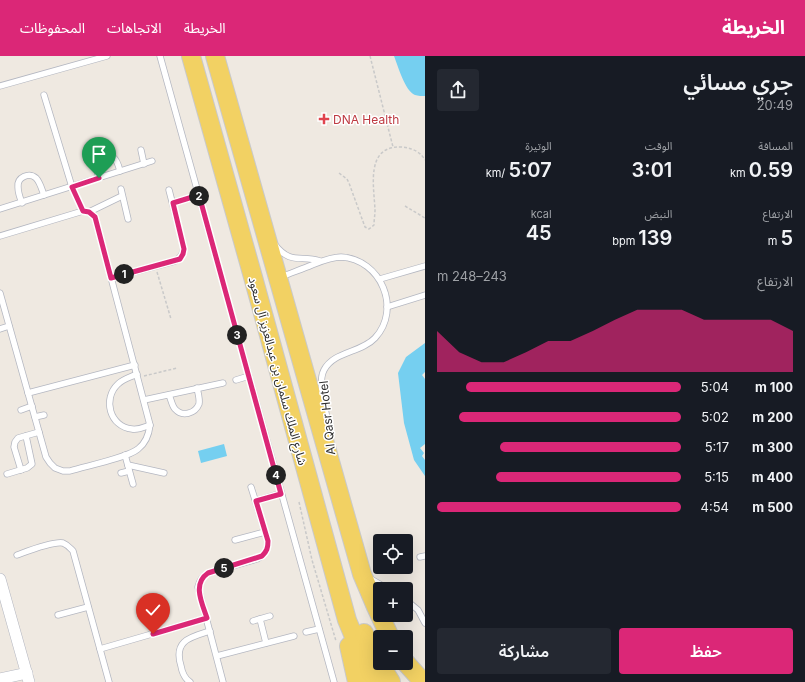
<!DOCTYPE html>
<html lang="ar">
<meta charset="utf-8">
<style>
:root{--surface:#171b24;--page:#242831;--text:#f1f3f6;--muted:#9ea1a6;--accent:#db2777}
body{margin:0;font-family:Inter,"Noto Sans Arabic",sans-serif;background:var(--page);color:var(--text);direction:rtl;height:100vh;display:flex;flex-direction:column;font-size:15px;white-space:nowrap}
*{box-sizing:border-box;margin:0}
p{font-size:13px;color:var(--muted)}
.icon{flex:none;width:22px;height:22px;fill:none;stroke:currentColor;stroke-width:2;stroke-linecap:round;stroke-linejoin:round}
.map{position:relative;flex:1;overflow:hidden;direction:ltr}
.details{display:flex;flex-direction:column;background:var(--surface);width:380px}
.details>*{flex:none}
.tools{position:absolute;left:373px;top:478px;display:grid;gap:8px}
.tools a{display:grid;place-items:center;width:40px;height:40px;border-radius:4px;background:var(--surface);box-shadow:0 4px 16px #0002;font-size:20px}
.pin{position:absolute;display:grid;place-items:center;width:34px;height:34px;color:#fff;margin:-41px -17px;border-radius:50% 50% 50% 0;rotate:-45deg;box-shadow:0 0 4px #0007}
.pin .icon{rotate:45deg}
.km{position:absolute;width:20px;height:20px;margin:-10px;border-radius:50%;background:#222;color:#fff;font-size:11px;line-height:20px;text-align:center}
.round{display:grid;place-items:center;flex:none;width:42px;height:42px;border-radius:4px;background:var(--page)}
.summary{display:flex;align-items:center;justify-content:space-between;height:68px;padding:0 12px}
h1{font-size:22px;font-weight:600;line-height:30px}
.metrics{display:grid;grid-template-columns:repeat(3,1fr);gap:6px;height:68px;padding:4px 12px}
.metrics div{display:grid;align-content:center}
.metrics b{font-size:20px;font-weight:600}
.metrics small{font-size:11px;font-weight:400}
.metrics p{font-size:11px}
.chart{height:112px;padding:8px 12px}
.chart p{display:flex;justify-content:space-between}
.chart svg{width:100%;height:72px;margin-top:4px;fill:var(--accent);opacity:.7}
.cta{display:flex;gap:8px;margin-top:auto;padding:8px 12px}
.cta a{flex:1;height:46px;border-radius:4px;background:var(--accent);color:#fff;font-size:16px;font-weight:600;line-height:46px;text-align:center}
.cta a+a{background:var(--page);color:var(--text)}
ul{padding:0 12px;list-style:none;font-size:13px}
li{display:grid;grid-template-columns:64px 48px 1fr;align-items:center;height:30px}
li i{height:10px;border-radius:5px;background:var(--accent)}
header{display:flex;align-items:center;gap:24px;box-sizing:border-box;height:56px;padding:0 20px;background:var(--accent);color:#fff}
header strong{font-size:19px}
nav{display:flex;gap:22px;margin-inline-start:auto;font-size:14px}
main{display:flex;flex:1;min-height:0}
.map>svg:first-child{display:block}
.water{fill:#75cff0}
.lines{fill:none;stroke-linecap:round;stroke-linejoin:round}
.service-casing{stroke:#b4b7c1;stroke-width:7}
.minor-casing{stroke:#b4b7c1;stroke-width:12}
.primary-casing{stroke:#c9c9c9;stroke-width:20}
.path{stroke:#c9c9c9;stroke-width:1.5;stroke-dasharray:3 2;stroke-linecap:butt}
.service{stroke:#fff;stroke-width:5.5}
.minor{stroke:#fff;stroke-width:11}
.primary{stroke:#f2d163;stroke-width:18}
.route-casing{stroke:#fff;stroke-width:8}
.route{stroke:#db2777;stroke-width:5}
.health-dot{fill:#e0444e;stroke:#fff;stroke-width:1.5}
.labels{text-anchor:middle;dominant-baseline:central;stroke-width:3;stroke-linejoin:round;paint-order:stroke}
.health-label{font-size:12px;fill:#be3a42;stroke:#fff;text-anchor:start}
.street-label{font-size:12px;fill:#2e2e2e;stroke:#fff}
</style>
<header>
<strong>الخريطة</strong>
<nav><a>الخريطة</a><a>الاتجاهات</a><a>المحفوظات</a></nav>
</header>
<main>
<section class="details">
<div class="summary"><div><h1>جري مسائي</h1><p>20:49</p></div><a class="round"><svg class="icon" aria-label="share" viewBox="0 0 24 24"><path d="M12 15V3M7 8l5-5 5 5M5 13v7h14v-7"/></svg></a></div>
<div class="metrics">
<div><p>المسافة</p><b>0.59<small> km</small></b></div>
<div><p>الوقت</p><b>3:01</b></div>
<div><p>الوتيرة</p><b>5:07<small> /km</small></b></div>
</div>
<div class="metrics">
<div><p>الارتفاع</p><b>5<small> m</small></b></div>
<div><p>النبض</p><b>139<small> bpm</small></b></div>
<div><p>kcal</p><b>45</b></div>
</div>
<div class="chart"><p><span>الارتفاع</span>243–248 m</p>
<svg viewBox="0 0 160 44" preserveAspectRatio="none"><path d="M0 44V19L10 32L20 38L30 38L40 32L50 25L60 25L70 19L80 12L90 6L100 6L110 6L120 12L130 12L140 12L150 12L160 19V44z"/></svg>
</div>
<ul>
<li><b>100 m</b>5:04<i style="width:88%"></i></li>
<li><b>200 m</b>5:02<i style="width:91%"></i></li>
<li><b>300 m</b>5:17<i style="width:74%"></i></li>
<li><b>400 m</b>5:15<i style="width:76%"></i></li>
<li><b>500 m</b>4:54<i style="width:100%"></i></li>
</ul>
<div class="cta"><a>حفظ</a><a>مشاركة</a></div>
</section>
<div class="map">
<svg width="425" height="626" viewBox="0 0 425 626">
<rect width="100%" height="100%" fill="#efe9e1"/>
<!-- water -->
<g class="water">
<path d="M 394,0 L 425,0 L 425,40 C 422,40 418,40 415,39 C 405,35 398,10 394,0 Z"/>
<polygon points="425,287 425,316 422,319 425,323 425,388 420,392 424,397 422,400 425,404 425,420 414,404 404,367 398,317 406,301"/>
<polygon points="224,388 227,400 201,407 198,395"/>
</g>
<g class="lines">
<defs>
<g id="service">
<polyline points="160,0 334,626"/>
<polyline points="0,30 107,0"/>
<polyline points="44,39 72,131 83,155"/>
<polyline points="141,94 144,108"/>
<path d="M 99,122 C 98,118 96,113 96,109 C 96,101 106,96 113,101 C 117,104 119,111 120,115"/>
<polyline points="121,133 128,163"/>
<path d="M 22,147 C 20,142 18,136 18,131 C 17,121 29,116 36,122 C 40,126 42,134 44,139"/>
<polyline points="173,147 199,139"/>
<polyline points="0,153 152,105"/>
<polyline points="89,156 122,140"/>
<path d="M 0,180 L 83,155 L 89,156 L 95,161 L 150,369 C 149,378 146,387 138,393 C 127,402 86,410 70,415 L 63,415 L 55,412 L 50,407 L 46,401 L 0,237"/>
<path d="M 275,189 C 291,209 300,199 320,205"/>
<path d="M 281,221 C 291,217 302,213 312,209 C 322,205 331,201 341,201 C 381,203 402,253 375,282 C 361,297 334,295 324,314 C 317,327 326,353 328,368"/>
<path d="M 111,222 L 175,205 C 182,201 185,196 183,188 L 169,134"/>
<polyline points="380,223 425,210"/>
<polyline points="387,251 425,239"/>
<polyline points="0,273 9,270"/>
<path d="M 137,318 C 131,321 123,323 118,328 C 102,343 110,371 132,373 C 139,374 144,371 150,369"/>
<polyline points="236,324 249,320"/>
<polyline points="28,337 135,309"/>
<path d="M 169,339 C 171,343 172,350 175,353 C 182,361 195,358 199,348 C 200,343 198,337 197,332"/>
<polyline points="144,344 223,327"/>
<polyline points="21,354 32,350"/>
<polyline points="35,361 44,359"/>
<polyline points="125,399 133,428"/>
<polyline points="128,409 164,417"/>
<polyline points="21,414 14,391 15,386 18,382 39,376"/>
<polyline points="121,417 129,415"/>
<polyline points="7,418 27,412 32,408 26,380"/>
<polyline points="256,445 281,437"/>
<polyline points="235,484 265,476"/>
<path d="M 17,499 C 28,495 53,485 63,487 C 68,489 70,492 73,495 L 109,626"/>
<polyline points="420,501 425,500"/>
<polyline points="369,522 388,533"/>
<polyline points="406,544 418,554 425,567"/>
<polyline points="58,559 88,551"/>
<polyline points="260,563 266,587"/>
<polyline points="253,565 270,560"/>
<polyline points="306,576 319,573"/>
<polyline points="100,593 207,562"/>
<polyline points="217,600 294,580"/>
<path d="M 190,626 C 184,622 182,616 181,610 C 173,584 191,581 210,575"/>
<path d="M 223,626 L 198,531 C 200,524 202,521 208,517 L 257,503 C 265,499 268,494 268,485 L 251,431"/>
</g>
<g id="minor">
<polyline points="0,523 29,626"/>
<polyline points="0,623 27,617"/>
</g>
<g id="primary">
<polyline points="191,0 253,221 347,564 364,605 375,626"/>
<polyline points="215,0 362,518 376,551 390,581"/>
<polyline points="364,577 375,600 391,626"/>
<polyline points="349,590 357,626"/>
<polyline points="406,607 423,626"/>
</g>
</defs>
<!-- service casing -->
<use href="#service" class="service-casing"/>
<!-- minor casing -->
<use href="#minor" class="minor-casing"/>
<!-- primary casing -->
<use href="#primary" class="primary-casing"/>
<!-- path -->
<g class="path">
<polyline points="370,0 393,91"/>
<path d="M 339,117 L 347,123 L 349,127 L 365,171 L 369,173 L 374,169 C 374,164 375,159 375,154 C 374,130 365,89 402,91 C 411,92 420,95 425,104"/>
<polyline points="405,150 425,162"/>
<polyline points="157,216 171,263"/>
<polyline points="144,320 177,312"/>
<polyline points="299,446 312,504 336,585"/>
</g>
<!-- service -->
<use href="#service" class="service"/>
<!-- minor -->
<use href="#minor" class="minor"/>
<!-- primary -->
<use href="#primary" class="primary"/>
</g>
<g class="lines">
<defs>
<path id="route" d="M 99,122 L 72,131 L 83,155 L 89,156 L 95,161 L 111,222 L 180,203 L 183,198 L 184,193 L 173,147 L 199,139 L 281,438 L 256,445 L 268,485 C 268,492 267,495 262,500 L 208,517 C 192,528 202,547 207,562 L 153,578"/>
</defs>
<!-- route casing -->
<use href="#route" class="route-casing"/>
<!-- route -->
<use href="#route" class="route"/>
</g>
<!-- markers -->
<path class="health-dot" d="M322 57h4v4h4v4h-4v4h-4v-4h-4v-4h4z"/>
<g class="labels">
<!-- health labels -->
<g class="health-label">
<text x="333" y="63">DNA Health</text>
</g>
<!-- street labels -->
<g class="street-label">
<text transform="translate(278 315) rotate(75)">شارع الملك سلمان بن عبدالعزيز آل سعود</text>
<text transform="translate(327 362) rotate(-96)">Al Qasr Hotel</text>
</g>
</g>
</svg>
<div class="tools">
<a><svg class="icon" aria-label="locate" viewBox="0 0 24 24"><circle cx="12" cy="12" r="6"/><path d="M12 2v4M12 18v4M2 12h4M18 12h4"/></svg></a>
<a>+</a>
<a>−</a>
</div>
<div class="pin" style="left:99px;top:122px;background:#1e9e55"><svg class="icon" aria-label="arrive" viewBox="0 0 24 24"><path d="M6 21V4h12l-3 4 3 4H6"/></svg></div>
<div class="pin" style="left:153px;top:578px;background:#d93025"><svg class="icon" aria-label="check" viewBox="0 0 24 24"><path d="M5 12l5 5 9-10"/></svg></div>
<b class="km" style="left:124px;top:218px">1</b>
<b class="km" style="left:199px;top:140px">2</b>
<b class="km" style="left:237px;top:279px">3</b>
<b class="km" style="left:276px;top:419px">4</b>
<b class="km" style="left:224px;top:512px">5</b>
</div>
</main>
